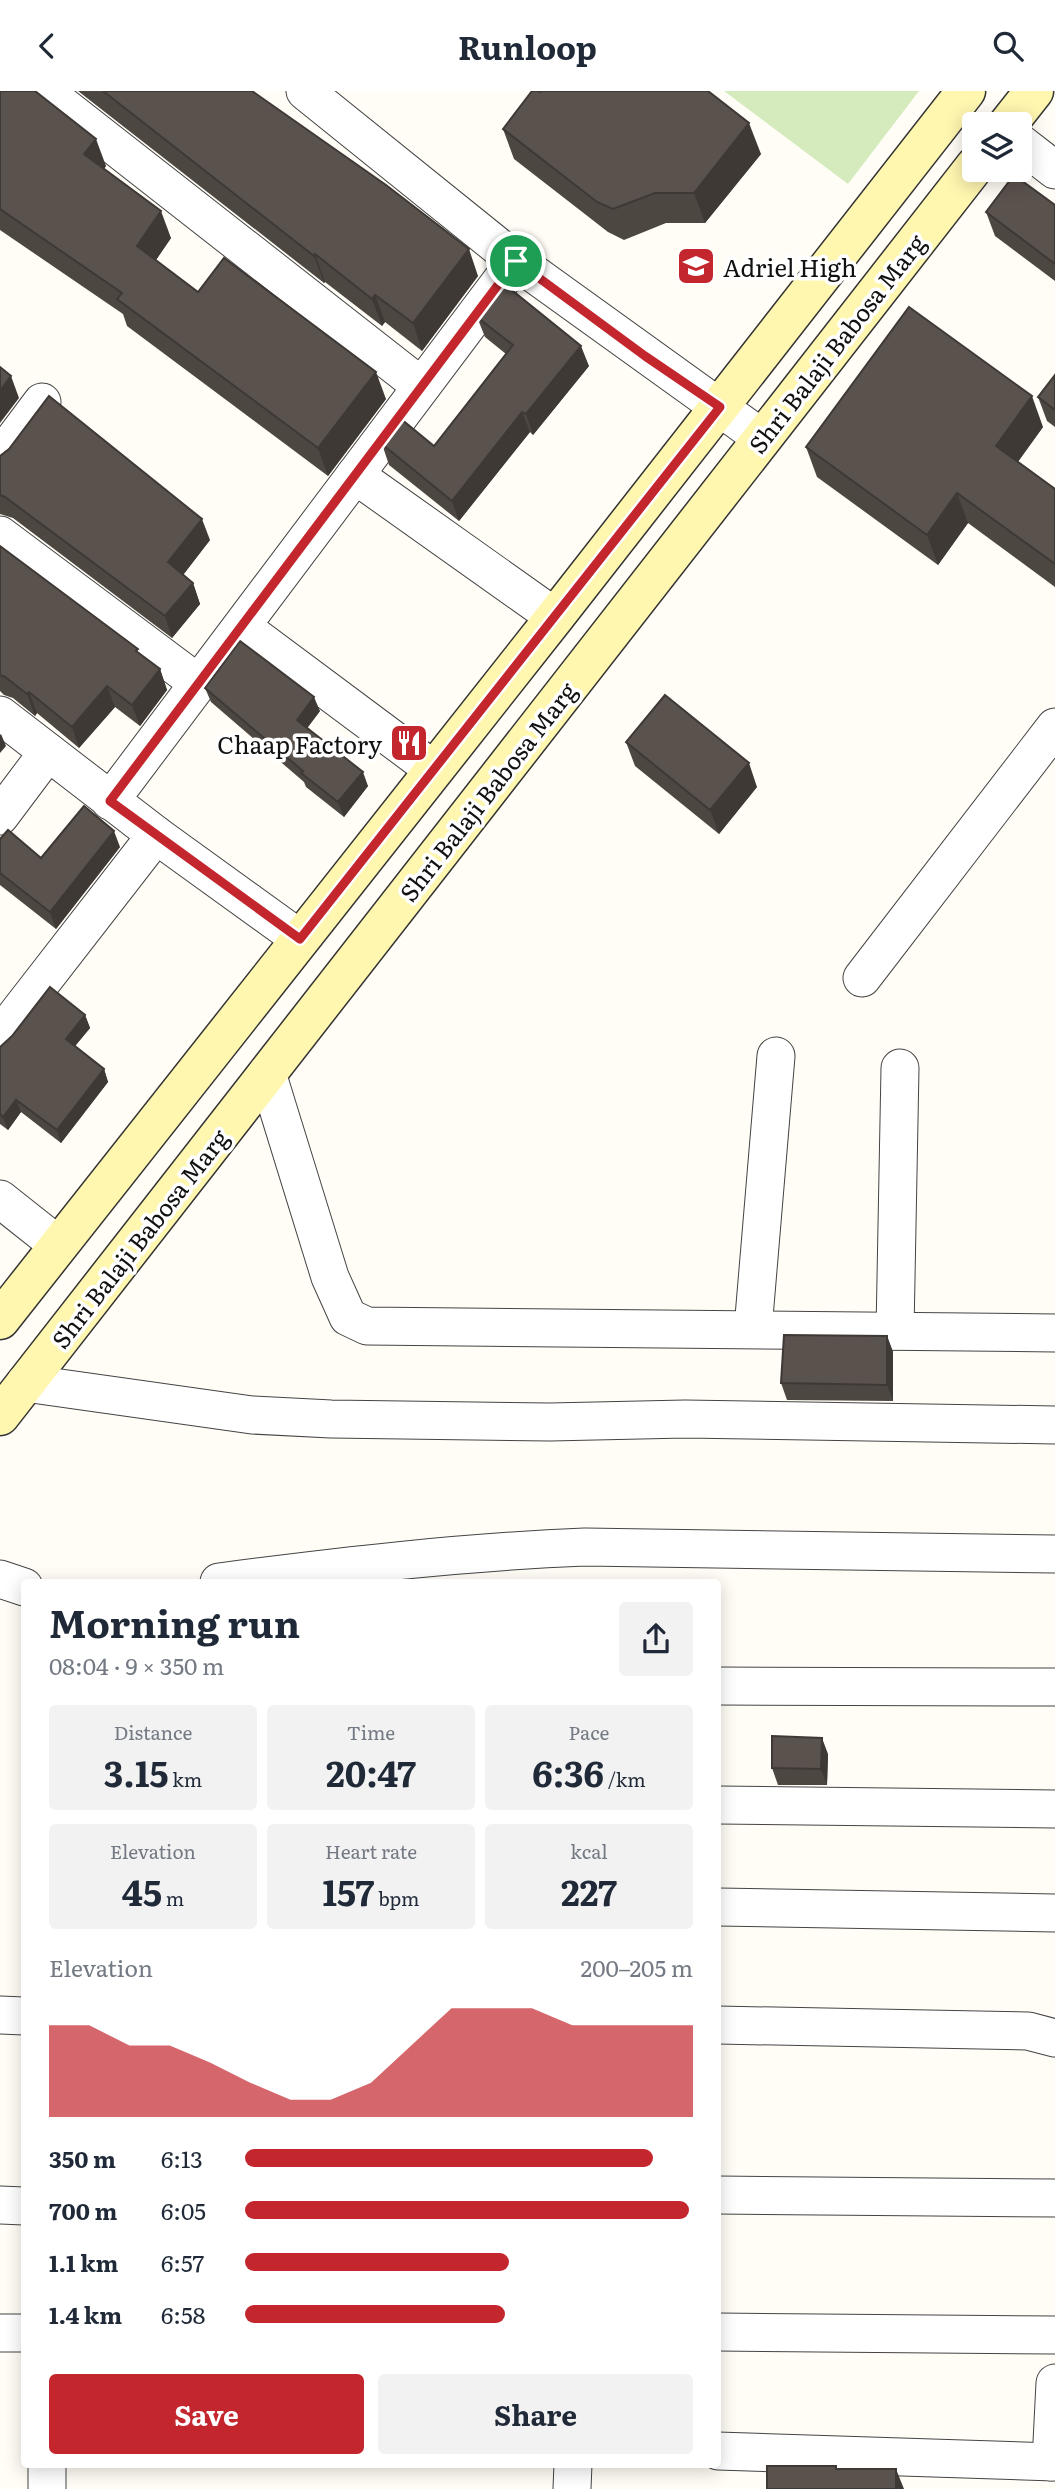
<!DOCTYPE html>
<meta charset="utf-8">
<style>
:root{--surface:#fff;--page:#f2f2f3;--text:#1f2937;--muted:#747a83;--accent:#c4262e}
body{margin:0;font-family:Literata,serif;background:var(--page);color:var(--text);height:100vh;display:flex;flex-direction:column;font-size:26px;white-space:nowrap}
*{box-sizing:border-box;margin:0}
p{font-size:23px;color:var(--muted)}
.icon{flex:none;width:38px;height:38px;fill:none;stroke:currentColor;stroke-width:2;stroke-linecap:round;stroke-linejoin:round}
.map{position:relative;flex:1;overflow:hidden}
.sheet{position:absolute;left:21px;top:1488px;width:700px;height:889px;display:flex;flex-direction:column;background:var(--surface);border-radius:7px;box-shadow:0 4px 18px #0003}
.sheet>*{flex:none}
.tools{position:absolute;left:962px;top:21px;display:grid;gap:14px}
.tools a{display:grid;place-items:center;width:70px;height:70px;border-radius:7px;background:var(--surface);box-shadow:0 4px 18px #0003;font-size:35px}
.pin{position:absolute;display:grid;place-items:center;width:60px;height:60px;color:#fff;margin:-30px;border:4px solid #fff;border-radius:50%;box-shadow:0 2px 7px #0007}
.round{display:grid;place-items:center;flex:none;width:74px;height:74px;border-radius:7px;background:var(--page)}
.headline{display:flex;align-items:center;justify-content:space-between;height:119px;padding:0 28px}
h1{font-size:38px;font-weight:700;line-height:52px}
.figures{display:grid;grid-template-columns:repeat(3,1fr);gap:10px;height:119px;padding:7px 28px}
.figures div{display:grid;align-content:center;border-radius:7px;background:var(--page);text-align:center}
.figures b{font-size:35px;font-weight:700}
.figures small{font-size:19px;font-weight:400}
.figures p{font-size:19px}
.chart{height:196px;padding:14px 28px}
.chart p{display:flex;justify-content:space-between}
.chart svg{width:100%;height:126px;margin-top:7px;fill:var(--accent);opacity:.7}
.cta{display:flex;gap:14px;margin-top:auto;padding:14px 28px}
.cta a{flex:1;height:80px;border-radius:7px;background:var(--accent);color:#fff;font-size:28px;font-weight:700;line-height:80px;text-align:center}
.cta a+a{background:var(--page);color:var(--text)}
ul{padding:0 28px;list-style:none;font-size:23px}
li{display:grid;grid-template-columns:112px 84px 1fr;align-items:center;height:52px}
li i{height:18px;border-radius:9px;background:var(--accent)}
header{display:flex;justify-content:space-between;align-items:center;height:91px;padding:0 28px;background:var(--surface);font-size:32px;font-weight:700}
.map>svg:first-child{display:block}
.green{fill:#d5ebbd}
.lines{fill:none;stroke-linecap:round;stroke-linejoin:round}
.street-casing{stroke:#444;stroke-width:39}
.secondary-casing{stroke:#333;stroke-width:41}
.street{stroke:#fff;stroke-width:37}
.secondary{stroke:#fff6b0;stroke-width:38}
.wall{fill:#4d4742}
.shaded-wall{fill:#3f3936}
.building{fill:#5a524d;stroke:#3f3936;stroke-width:2}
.route-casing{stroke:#fff;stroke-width:14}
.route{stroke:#c4262e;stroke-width:9}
.labels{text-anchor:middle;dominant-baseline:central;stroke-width:7;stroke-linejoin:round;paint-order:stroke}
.poi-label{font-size:24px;fill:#111;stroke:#fff;text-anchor:start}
.street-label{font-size:24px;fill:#111;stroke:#fff}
</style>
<header><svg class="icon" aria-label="back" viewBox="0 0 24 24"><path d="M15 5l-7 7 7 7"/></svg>Runloop<svg class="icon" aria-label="search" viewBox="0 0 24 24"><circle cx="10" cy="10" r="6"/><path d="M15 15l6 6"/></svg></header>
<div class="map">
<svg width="1055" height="2398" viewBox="0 0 1055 2398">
<rect width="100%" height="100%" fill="#fffdf5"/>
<!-- green -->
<polygon class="green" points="724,0 919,0 848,93"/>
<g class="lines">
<defs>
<g id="street">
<polyline points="44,0 421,295"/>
<polyline points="305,0 516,170 762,347"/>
<polyline points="1020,52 1055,79"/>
<polyline points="0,367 42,311"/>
<polyline points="355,384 555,526"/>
<polyline points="0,444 198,592"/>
<polyline points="242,536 434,679"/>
<polyline points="0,624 156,744 300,848"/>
<polyline points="110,710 516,170"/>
<polyline points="0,725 48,661"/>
<polyline points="862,887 1055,636"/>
<polyline points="0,945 156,744"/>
<polyline points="267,982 330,1186 348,1226 367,1235 1055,1242"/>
<polyline points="0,1108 58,1154"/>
<polyline points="753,1238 776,965"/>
<polyline points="895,1240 900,977"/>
<polyline points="25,1292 252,1324 331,1328 550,1331 685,1328 1055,1334"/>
<polyline points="0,1488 24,1496"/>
<path d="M 219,1491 C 341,1475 463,1461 585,1456 L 1055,1463"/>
<polyline points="718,1595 1055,1596"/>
<polyline points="718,1714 1055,1718"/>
<polyline points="718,1816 1055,1822"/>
<polyline points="0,1924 24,1925"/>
<polyline points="718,1934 1028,1940 1055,1947"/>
<polyline points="718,2104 1055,2107"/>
<polyline points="0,2114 24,2115"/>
<polyline points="718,2241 1055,2244"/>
<polyline points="0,2242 24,2242"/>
<polyline points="718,2360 1055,2371"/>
<polyline points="1051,2371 1055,2292"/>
<polyline points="47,2398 47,2373"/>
<polyline points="572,2398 573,2373"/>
</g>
<g id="secondary">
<polyline points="1008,33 1034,0"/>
<polyline points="0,1229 555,526 966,0"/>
<polyline points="0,1325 975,75"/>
</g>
</defs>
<!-- street casing -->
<use href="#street" class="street-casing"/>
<!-- secondary casing -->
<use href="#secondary" class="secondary-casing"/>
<!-- street -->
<use href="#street" class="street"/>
<!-- secondary -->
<use href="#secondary" class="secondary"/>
</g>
<!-- wall -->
<g class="wall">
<polygon points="0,0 106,75 104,78 171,147 156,169 198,201 386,308 328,385 127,235 123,223 0,139"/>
<polygon points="78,0 252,0 478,185 422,260 385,231 382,235 325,191 324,192"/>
<polygon points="540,1 761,63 705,132 666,132 624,149 608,141 514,68 503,38"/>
<polygon points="1055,114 1055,190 995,145 986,121"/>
<polygon points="477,226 589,275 533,344 530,341 459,430 389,374 382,353 434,355 506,263 485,246"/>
<polygon points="1055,284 1055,336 1047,330 1038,306"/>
<polygon points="1043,336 1018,371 1055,398 1055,496 968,432 938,474 817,386 806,356"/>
<polygon points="0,365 210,449 183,484 193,492 200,513 172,547 13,427 0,423"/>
<polygon points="0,455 160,578 167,599 140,635 115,616 79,657 37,622 35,625 13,607 4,604 0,600"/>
<polygon points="205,597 320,620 307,637 368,695 344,726 306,696 304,691 211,611"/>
<polygon points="626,651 757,696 719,743 635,675"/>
<polygon points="0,748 41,767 120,756 56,838 0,794"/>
<polygon points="85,924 90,937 75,955 104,978 108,991 61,1052 21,1021 8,1039 0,1033 0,956"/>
<polygon points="887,1245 893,1261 893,1310 787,1309 781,1292"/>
<polygon points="828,1663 827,1694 778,1694 772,1677"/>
</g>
<!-- shaded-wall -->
<g class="shaded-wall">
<polygon points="749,32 761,63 705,132 694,102"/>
<polygon points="96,48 106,75 94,90 84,63"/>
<polygon points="161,120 171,147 147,182 137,155"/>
<polygon points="469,158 478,185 422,260 413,232"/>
<polygon points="315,163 325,191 324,192 314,165"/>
<polygon points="375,204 385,231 382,235 372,208"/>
<polygon points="581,255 589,275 533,344 526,323"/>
<polygon points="376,281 386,308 328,385 318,357"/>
<polygon points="11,285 19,307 0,332 0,300"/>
<polygon points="1032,305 1043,336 1007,385 996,355"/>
<polygon points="522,321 530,341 459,430 452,410"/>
<polygon points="957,402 968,432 938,474 927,444"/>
<polygon points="202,428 210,449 176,493 168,471"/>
<polygon points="193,492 200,513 172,547 165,525"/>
<polygon points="160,578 167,599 140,635 132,614"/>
<polygon points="107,595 115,616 79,657 72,636"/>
<polygon points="29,601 37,622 35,625 27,603"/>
<polygon points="314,606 320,620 302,644 297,629"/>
<polygon points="1,643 6,655 0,662 0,644"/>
<polygon points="749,672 757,696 719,743 710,719"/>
<polygon points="363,681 368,695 344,726 338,711"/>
<polygon points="114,740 120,756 56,838 50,821"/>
<polygon points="85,924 90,937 71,960 66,948"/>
<polygon points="104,978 108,991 61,1052 57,1039"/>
<polygon points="16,1009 21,1021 8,1039 3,1026"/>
<polygon points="887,1245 893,1261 893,1310 887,1294"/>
<polygon points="822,1647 828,1663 827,1694 821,1678"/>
<polygon points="896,2378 904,2398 896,2398"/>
</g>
<!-- building -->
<g class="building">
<polygon points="0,0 35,0 96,48 84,63 161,120 137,155 198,201 224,167 376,281 318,357 117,208 122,202 0,118"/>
<polygon points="103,0 252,0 386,94 469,158 413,232 375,204 372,208 315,163 314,165"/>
<polygon points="532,0 538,0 540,1 541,0 708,0 749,32 694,102 655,102 613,118 597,111 503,38"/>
<polygon points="1014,84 1055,114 1055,173 986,121"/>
<polygon points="503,192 581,255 526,323 522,321 452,410 382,353 401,328 434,355 513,254 477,226"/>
<polygon points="909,216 1032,305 996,355 1055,398 1055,473 957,402 927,444 806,356"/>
<polygon points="0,276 11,285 0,300"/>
<polygon points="1055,284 1055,319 1038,306"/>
<polygon points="49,305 202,428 168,471 193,492 165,525 5,406 0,404 0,365 9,358"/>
<polygon points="0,455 138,558 136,560 160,578 132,614 107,595 72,636 29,601 27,603 5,586 0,584"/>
<polygon points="240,550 314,606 297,629 363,681 338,711 301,682 303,680 205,597"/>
<polygon points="665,604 749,672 710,719 626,651"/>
<polygon points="84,715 114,740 50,821 0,782 0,748 8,739 41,767"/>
<polygon points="50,896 85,924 66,948 104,978 57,1039 16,1009 3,1026 0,1023 0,956 12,945"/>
<polygon points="784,1244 887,1245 887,1294 781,1292"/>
<polygon points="772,1645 822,1647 821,1678 772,1677"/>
<polygon points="767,2375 836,2375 836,2378 896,2378 896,2398 767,2398"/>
</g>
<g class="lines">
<defs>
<polygon id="route" points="516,170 645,265 720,316 300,848 110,710"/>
</defs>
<!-- route casing -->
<use href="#route" class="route-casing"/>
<!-- route -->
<use href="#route" class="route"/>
</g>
<!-- icons -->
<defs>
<symbol id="school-square" viewBox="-11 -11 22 22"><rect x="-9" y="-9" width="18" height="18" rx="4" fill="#c4262e" stroke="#fff"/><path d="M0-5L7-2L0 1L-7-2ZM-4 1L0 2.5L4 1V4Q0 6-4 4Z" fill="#fff"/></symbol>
<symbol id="restaurant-square" viewBox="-11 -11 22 22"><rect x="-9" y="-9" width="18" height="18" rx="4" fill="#c4262e" stroke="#fff"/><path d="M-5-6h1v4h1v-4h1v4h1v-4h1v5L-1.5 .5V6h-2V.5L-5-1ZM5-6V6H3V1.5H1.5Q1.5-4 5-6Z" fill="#fff"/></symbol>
</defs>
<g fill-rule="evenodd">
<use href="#school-square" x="674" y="153" width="44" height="44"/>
<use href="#restaurant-square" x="387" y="630" width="44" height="44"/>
</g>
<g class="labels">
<!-- poi labels -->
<g class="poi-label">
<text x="723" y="175">Adriel High</text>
<text x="382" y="652" text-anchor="end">Chaap Factory</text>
</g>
<!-- street labels -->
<g class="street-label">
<text transform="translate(836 252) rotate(-52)">Shri Balaji Babosa Marg</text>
<text transform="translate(487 700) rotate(-52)">Shri Balaji Babosa Marg</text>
<text transform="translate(139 1147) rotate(-52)">Shri Balaji Babosa Marg</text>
</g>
</g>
</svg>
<div class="tools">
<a><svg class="icon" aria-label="layers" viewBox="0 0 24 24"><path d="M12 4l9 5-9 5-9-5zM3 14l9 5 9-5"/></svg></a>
</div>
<div class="pin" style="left:516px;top:170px;background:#1e9e55"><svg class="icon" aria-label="arrive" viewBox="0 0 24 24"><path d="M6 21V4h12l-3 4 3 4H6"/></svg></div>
<section class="sheet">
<div class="headline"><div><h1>Morning run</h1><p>08:04 · 9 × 350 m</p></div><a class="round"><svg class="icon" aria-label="share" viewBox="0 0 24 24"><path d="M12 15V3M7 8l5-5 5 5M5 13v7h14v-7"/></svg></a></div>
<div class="figures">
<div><p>Distance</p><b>3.15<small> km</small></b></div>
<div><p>Time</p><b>20:47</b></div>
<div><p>Pace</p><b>6:36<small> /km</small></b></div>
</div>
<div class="figures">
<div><p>Elevation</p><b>45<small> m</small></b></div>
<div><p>Heart rate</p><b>157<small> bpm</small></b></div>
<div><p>kcal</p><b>227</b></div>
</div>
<div class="chart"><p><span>Elevation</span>200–205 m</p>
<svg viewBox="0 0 160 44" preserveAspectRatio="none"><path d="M0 44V12L10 12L20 19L30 19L40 25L50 32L60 38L70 38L80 32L90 19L100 6L110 6L120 6L130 12L140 12L150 12L160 12V44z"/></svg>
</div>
<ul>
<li><b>350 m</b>6:13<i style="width:91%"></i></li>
<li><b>700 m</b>6:05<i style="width:99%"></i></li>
<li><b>1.1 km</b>6:57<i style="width:59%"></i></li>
<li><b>1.4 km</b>6:58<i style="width:58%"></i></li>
</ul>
<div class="cta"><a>Save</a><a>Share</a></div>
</section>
</div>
